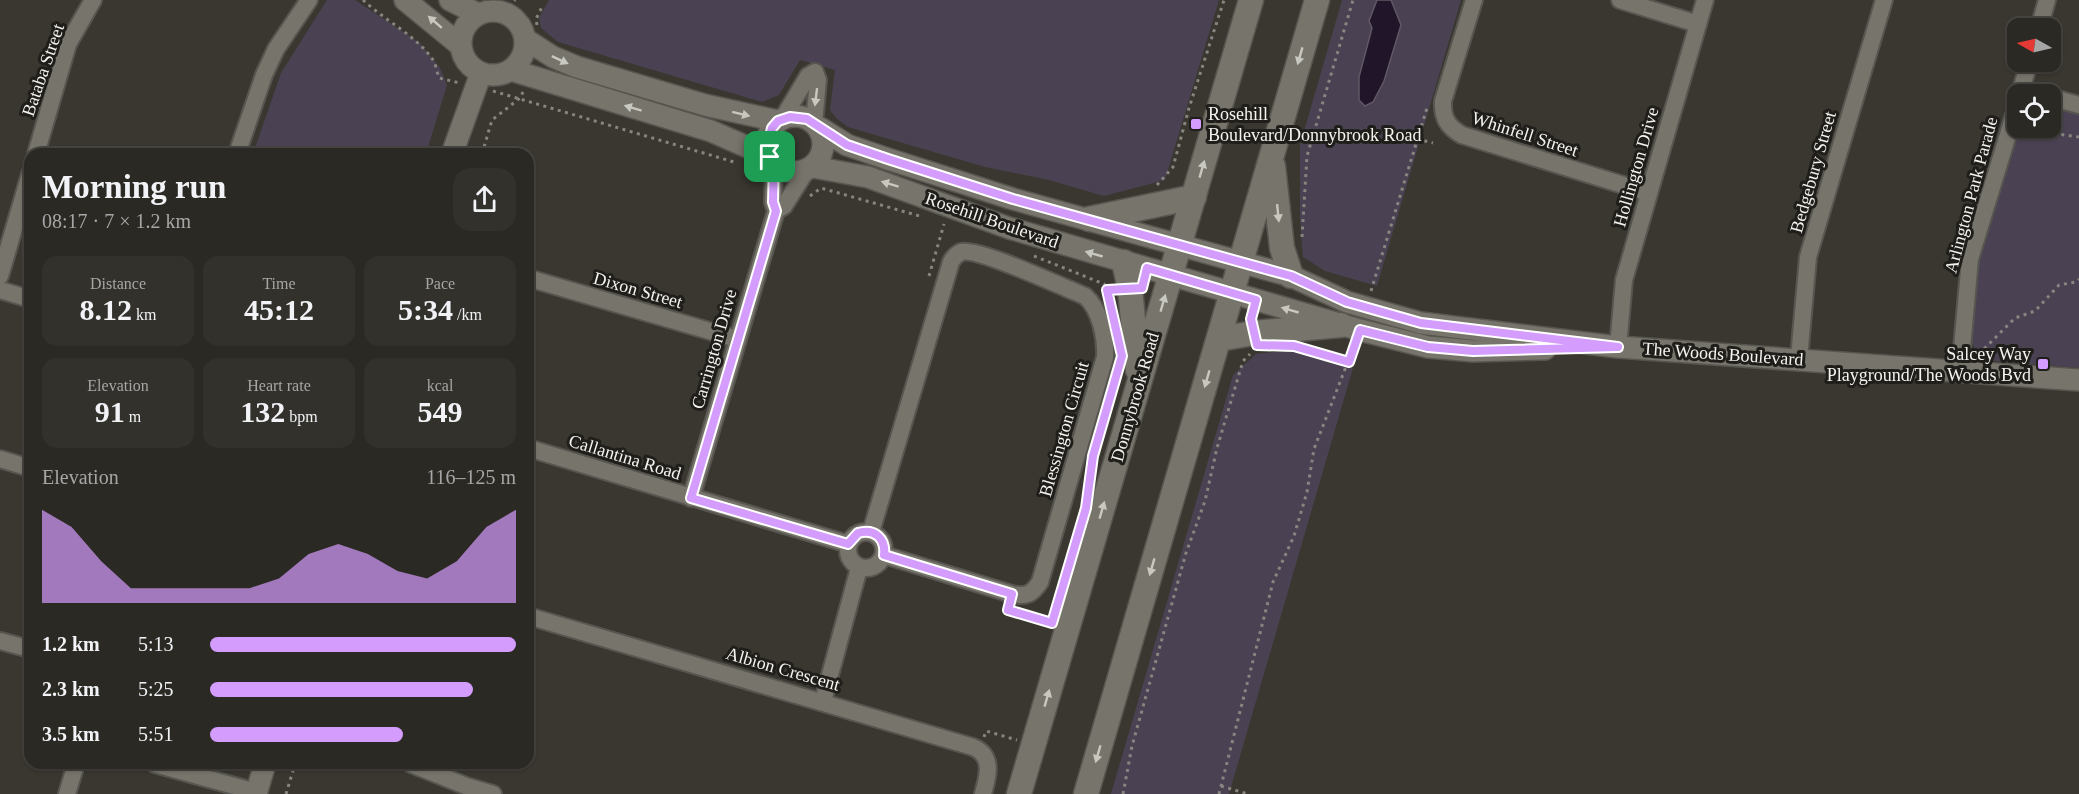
<!DOCTYPE html>
<meta charset="utf-8">
<style>
:root{--surface:#2b2923;--page:#33312b;--text:#f1f3f6;--muted:#a6a6a6;--line:#474541;--accent:#d39cfd}
body{margin:0;font-family:"Times New Roman",serif;background:var(--page);color:var(--text);height:100vh;display:flex;flex-direction:column;font-size:22px;white-space:nowrap}
*{box-sizing:border-box;margin:0}
p{font-size:20px;color:var(--muted)}
.icon{flex:none;width:33px;height:33px;fill:none;stroke:currentColor;stroke-width:2;stroke-linecap:round;stroke-linejoin:round}
.map{position:relative;flex:1;overflow:hidden}
.panel{position:absolute;left:24px;top:148px;width:510px;height:621px;display:flex;flex-direction:column;background:var(--surface);border-radius:18px;box-shadow:0 2px 4px #0004,0 0 0 2px var(--line)}
.panel>*{flex:none}
.needle{width:39px;rotate:278deg}
.tools{position:absolute;left:2007px;top:18px;display:grid;gap:12px}
.tools a{display:grid;place-items:center;width:54px;height:54px;border-radius:12px;background:var(--surface);box-shadow:0 2px 4px #0004,0 0 0 2px var(--line);font-size:30px}
.pin{position:absolute;display:grid;place-items:center;width:51px;height:51px;color:#fff;margin:-26px;border-radius:12px;box-shadow:0 3px 9px #0006}
.round{display:grid;place-items:center;flex:none;width:63px;height:63px;border-radius:18px;background:var(--page)}
.headline{display:flex;align-items:center;justify-content:space-between;height:102px;padding:0 18px}
h1{font-size:33px;font-weight:800;line-height:45px}
.stats{display:grid;grid-template-columns:repeat(3,1fr);gap:9px;height:102px;padding:6px 18px}
.stats div{display:grid;align-content:center;border-radius:15px;background:var(--page);text-align:center}
.stats b{font-size:30px;font-weight:800}
.stats small{font-size:16px;font-weight:400}
.stats p{font-size:16px}
.chart{height:168px;padding:12px 18px}
.chart p{display:flex;justify-content:space-between}
.chart svg{width:100%;height:108px;margin-top:6px;fill:var(--accent);opacity:.7}
ul{padding:0 18px;list-style:none;font-size:20px}
li{display:grid;grid-template-columns:96px 72px 1fr;align-items:center;height:45px}
li i{height:15px;border-radius:8px;background:var(--accent)}
.map>svg:first-child{display:block}
.green{fill:#4a4252}
.water{fill:#201529;stroke:#605864;stroke-width:1.5}
.lines{fill:none;stroke-linecap:round;stroke-linejoin:round}
.minor-casing{stroke:#57554f;stroke-width:20}
.tertiary-casing{stroke:#57554f;stroke-width:24}
.secondary-casing{stroke:#57554f;stroke-width:27}
.path{stroke:#87857f;stroke-width:3;stroke-dasharray:3 4.5;stroke-linecap:butt}
.minor{stroke:#77746b;stroke-width:16}
.tertiary{stroke:#77746b;stroke-width:21}
.secondary{stroke:#77746b;stroke-width:24}
.oneway{fill:#c8c7c0}
.route-casing{stroke:#fff;stroke-width:12}
.route{stroke:#d39cfd;stroke-width:8}
.poi-dot{fill:#d39cfd;stroke:#1f1e1a;stroke-width:2}
.labels{text-anchor:middle;dominant-baseline:central;stroke-width:6;stroke-linejoin:round;paint-order:stroke}
.street-label{font-size:18px;fill:#f4f3ee;stroke:#1f1e1a}
.poi-label{font-size:18px;fill:#f4f3ee;stroke:#1f1e1a;text-anchor:start}
</style>
<div class="map">
<svg width="2079" height="794" viewBox="0 0 2079 794">
<rect width="100%" height="100%" fill="#39372f"/>
<!-- green -->
<g class="green">
<polygon points="327,0 355,0 420,43 440,68 447,85 426,154 253,154 281,73"/>
<polygon points="549,0 1219,0 1165,180 1104,196 1049,180 985,167 848,127 837,119 830,110 835,70 800,60 779,95 762,102 558,42 541,28 539,18"/>
<polygon points="1342,0 1461,0 1377,286 1325,271 1303,257 1300,219 1300,145"/>
<polygon points="2051,106 2079,114 2079,368 1985,360 1976,352 1971,341 1976,271 2019,128 2050,128"/>
<polygon points="1291,350 1353,368 1229,794 1111,794 1233,375 1256,354"/>
</g>
<!-- water -->
<polygon class="water" points="1377,0 1391,0 1401,25 1384,81 1373,102 1365,106 1359,100 1359,77 1372,28 1369,21"/>
<g class="lines">
<defs>
<g id="minor">
<path d="M 1474,0 L 1443,101 C 1442,118 1448,127 1462,135 L 1649,193"/>
<polyline points="1620,0 1698,24"/>
<polyline points="2039,28 2047,0"/>
<polyline points="2021,89 2041,94"/>
<polyline points="2020,94 2029,62"/>
<polyline points="2050,97 2079,105"/>
<polyline points="783,118 808,76 815,72 818,80 814,123"/>
<polyline points="36,154 68,44 93,0"/>
<polyline points="237,154 264,75 276,49 309,0"/>
<polyline points="776,211 784,206 806,171"/>
<polyline points="0,276 30,174"/>
<polyline points="528,278 737,339"/>
<polyline points="0,290 30,299"/>
<polyline points="1618,347 1624,280 1705,0"/>
<polyline points="1799,358 1808,257 1884,0"/>
<polyline points="1960,371 1970,259 2018,102"/>
<polyline points="528,448 848,544"/>
<polyline points="0,459 30,468"/>
<polyline points="691,498 776,211 773,202 774,163"/>
<circle cx="866" cy="550" r="18"/>
<path d="M 871,532 L 951,262 C 953,258 957,254 961,252 C 978,247 1064,288 1085,296 C 1100,309 1106,337 1105,357 L 1040,582 C 1032,594 1027,597 1012,594 L 884,555"/>
<path d="M 528,616 L 973,747 C 994,756 988,776 983,794"/>
<polyline points="0,641 30,649"/>
<polyline points="823,701 859,568"/>
<polyline points="155,764 256,792"/>
<polyline points="411,764 466,786 493,794"/>
<polyline points="67,794 76,764"/>
</g>
<g id="tertiary">
<polyline points="405,0 460,45"/>
<polyline points="450,0 478,14"/>
<circle cx="493" cy="43" r="32"/>
<polyline points="525,39 553,57 577,67 705,105 778,121"/>
<polyline points="511,70 711,131 770,157"/>
<circle cx="795" cy="144" r="28"/>
<polyline points="820,128 847,145 888,159 1013,199 1291,276 1347,302 1421,323 1618,347 2079,380"/>
<polyline points="452,154 481,73"/>
<polyline points="813,167 868,177 1009,228 1360,330 1428,347 1473,351 1545,349"/>
<polyline points="256,794 265,764"/>
</g>
<g id="secondary">
<polyline points="1273,166 1282,248 1291,276"/>
<polyline points="1089,219 1194,197"/>
<polyline points="1124,262 1130,289 1138,370"/>
<polyline points="1219,339 1254,333 1341,325"/>
<polyline points="1019,794 1251,0"/>
<polyline points="1086,794 1317,0"/>
</g>
</defs>
<!-- minor casing -->
<use href="#minor" class="minor-casing"/>
<!-- tertiary casing -->
<use href="#tertiary" class="tertiary-casing"/>
<!-- secondary casing -->
<use href="#secondary" class="secondary-casing"/>
<!-- path -->
<g class="path">
<path d="M 363,0 C 384,20 417,36 433,60 C 436,65 437,72 439,78 L 460,83"/>
<polyline points="507,14 515,0"/>
<polyline points="537,25 536,19 543,5"/>
<polyline points="493,91 734,162"/>
<polyline points="2050,126 2057,134 2079,137"/>
<polyline points="1417,139 1433,143"/>
<polyline points="482,154 492,120 520,98 523,92"/>
<polyline points="748,168 754,172 758,178"/>
<polyline points="1157,185 1173,167 1189,108 1224,0"/>
<polyline points="810,196 821,188 923,217"/>
<polyline points="1302,237 1307,156 1353,0"/>
<polyline points="1034,256 1104,284 1109,300"/>
<polyline points="929,276 944,224"/>
<polyline points="1371,291 1427,108"/>
<polyline points="1305,349 1349,362"/>
<polyline points="1979,354 2015,318 2035,311 2059,285 2076,282 2079,279"/>
<polyline points="1091,474 1093,460"/>
<polyline points="1010,611 1050,623"/>
<polyline points="984,737 986,731 1017,740"/>
<polyline points="1221,786 1248,794"/>
<polyline points="286,794 295,764"/>
<polyline points="1123,794 1132,746 1186,553 1205,501 1217,448 1243,361 1250,354"/>
<polyline points="1219,794 1273,582 1294,536 1307,492 1314,449 1354,346"/>
</g>
<!-- minor -->
<use href="#minor" class="minor"/>
<!-- tertiary -->
<use href="#tertiary" class="tertiary"/>
<!-- secondary -->
<use href="#secondary" class="secondary"/>
</g>
<!-- one-way arrows -->
<defs><path id="oneway-solid" d="M-6-.8H1V-3.2L6.5 0L1 3.2V.8H-6Z" transform="scale(1.5)"/></defs>
<g class="oneway">
<use href="#oneway-solid" transform="translate(435 22) rotate(-139)"/>
<use href="#oneway-solid" transform="translate(1300 56) rotate(106)"/>
<use href="#oneway-solid" transform="translate(560 60) rotate(25)"/>
<use href="#oneway-solid" transform="translate(816 97) rotate(97)"/>
<use href="#oneway-solid" transform="translate(633 108) rotate(-163)"/>
<use href="#oneway-solid" transform="translate(741 114) rotate(14)"/>
<use href="#oneway-solid" transform="translate(1202 169) rotate(-74)"/>
<use href="#oneway-solid" transform="translate(890 184) rotate(-163)"/>
<use href="#oneway-solid" transform="translate(1278 213) rotate(84)"/>
<use href="#oneway-solid" transform="translate(1094 254) rotate(-164)"/>
<use href="#oneway-solid" transform="translate(1163 303) rotate(-74)"/>
<use href="#oneway-solid" transform="translate(1290 310) rotate(-164)"/>
<use href="#oneway-solid" transform="translate(1207 379) rotate(106)"/>
<use href="#oneway-solid" transform="translate(1102 510) rotate(-74)"/>
<use href="#oneway-solid" transform="translate(1152 567) rotate(106)"/>
<use href="#oneway-solid" transform="translate(1047 698) rotate(-74)"/>
<use href="#oneway-solid" transform="translate(1098 754) rotate(106)"/>
</g>
<g class="lines">
<defs>
<path id="route" d="M 790,117 L 807,119 L 847,145 L 888,159 L 1013,199 L 1291,276 L 1347,302 L 1421,323 L 1618,347 L 1473,351 L 1428,347 L 1360,330 L 1349,362 L 1294,346 L 1257,345 L 1251,319 L 1256,300 L 1147,268 L 1142,288 L 1107,290 L 1122,356 L 1093,456 L 1086,508 L 1052,623 L 1008,610 L 1012,594 L 884,555 C 886,539 875,528 858,533 L 848,544 L 691,498 L 776,211 L 773,202 L 774,163 L 770,157 L 768,144 L 772,128 L 778,121 Z"/>
</defs>
<!-- route casing -->
<use href="#route" class="route-casing"/>
<!-- route -->
<use href="#route" class="route"/>
</g>
<!-- markers -->
<g class="poi-dot">
<rect x="1190" y="118" width="12" height="12" rx="3"/>
<rect x="2037" y="358" width="12" height="12" rx="3"/>
</g>
<g class="labels">
<!-- street labels -->
<g class="street-label">
<text transform="translate(43 70) rotate(-71)">Bataba Street</text>
<text transform="translate(1525 134) rotate(18)">Whinfell Street</text>
<text transform="translate(1636 167) rotate(-74)">Hollington Drive</text>
<text transform="translate(1813 172) rotate(-74)">Bedgebury Street</text>
<text transform="translate(1971 195) rotate(-75)">Arlington Park Parade</text>
<text transform="translate(992 220) rotate(19)">Rosehill Boulevard</text>
<text transform="translate(638 290) rotate(16)">Dixon Street</text>
<text transform="translate(714 349) rotate(-74)">Carrington Drive</text>
<text transform="translate(1723 354) rotate(4)">The Woods Boulevard</text>
<text transform="translate(1135 397) rotate(-74)">Donnybrook Road</text>
<text transform="translate(1064 429) rotate(-74)">Blessington Circuit</text>
<text transform="translate(625 457) rotate(17)">Callantina Road</text>
<text transform="translate(783 669) rotate(16)">Albion Crescent</text>
</g>
<!-- poi labels -->
<g class="poi-label">
<text x="1208" y="114">Rosehill<tspan x="1208" dy="21">Boulevard/Donnybrook Road</tspan></text>
<text x="2031" y="354" text-anchor="end">Salcey Way<tspan x="2031" dy="21">Playground/The Woods Bvd</tspan></text>
</g>
</g>
</svg>
<div class="tools">
<a><svg class="needle" viewBox="-14 -14 28 28"><path d="M0-13l5 13h-10z" fill="#e53935"/><path d="M0 13l5-13h-10z" fill="#a6a6a6"/></svg></a>
<a><svg class="icon" aria-label="locate" viewBox="0 0 24 24"><circle cx="12" cy="12" r="6"/><path d="M12 2v4M12 18v4M2 12h4M18 12h4"/></svg></a>
</div>
<div class="pin" style="left:770px;top:157px;background:#1e9e55"><svg class="icon" aria-label="arrive" viewBox="0 0 24 24"><path d="M6 21V4h12l-3 4 3 4H6"/></svg></div>
<section class="panel">
<div class="headline"><div><h1>Morning run</h1><p>08:17 · 7 × 1.2 km</p></div><a class="round"><svg class="icon" aria-label="share" viewBox="0 0 24 24"><path d="M12 15V3M7 8l5-5 5 5M5 13v7h14v-7"/></svg></a></div>
<div class="stats">
<div><p>Distance</p><b>8.12<small> km</small></b></div>
<div><p>Time</p><b>45:12</b></div>
<div><p>Pace</p><b>5:34<small> /km</small></b></div>
</div>
<div class="stats">
<div><p>Elevation</p><b>91<small> m</small></b></div>
<div><p>Heart rate</p><b>132<small> bpm</small></b></div>
<div><p>kcal</p><b>549</b></div>
</div>
<div class="chart"><p><span>Elevation</span>116–125 m</p>
<svg viewBox="0 0 160 44" preserveAspectRatio="none"><path d="M0 44V6L10 13L20 27L30 38L40 38L50 38L60 38L70 38L80 34L90 24L100 20L110 24L120 31L130 34L140 27L150 13L160 6V44z"/></svg>
</div>
<ul>
<li><b>1.2 km</b>5:13<i style="width:100%"></i></li>
<li><b>2.3 km</b>5:25<i style="width:86%"></i></li>
<li><b>3.5 km</b>5:51<i style="width:63%"></i></li>
</ul>
</section>
</div>
